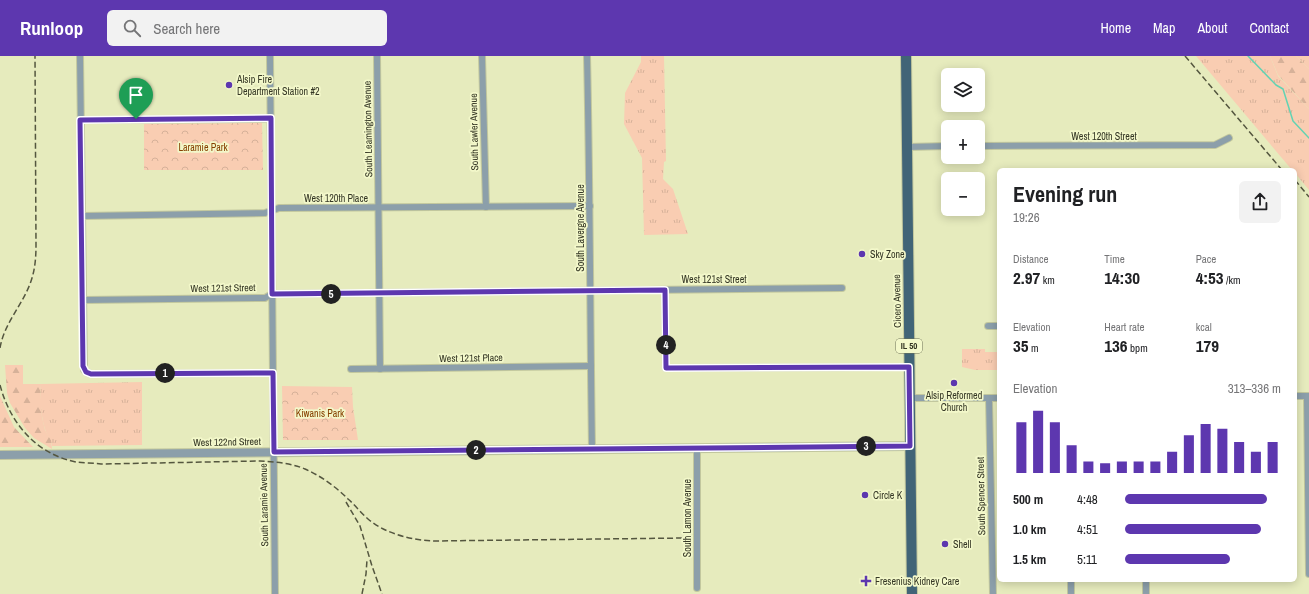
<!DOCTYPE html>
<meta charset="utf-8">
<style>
:root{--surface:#fff;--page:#f2f2f2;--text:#202124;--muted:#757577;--accent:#5d37af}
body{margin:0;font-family:"Archivo Narrow",sans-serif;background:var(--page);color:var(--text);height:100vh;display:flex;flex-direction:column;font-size:15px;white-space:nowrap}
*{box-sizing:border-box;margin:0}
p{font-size:13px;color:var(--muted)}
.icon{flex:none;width:22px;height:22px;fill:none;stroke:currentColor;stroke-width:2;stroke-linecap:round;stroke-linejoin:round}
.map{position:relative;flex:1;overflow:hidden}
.drawer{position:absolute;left:997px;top:112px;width:300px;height:414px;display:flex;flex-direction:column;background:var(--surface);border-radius:6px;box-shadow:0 2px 10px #0003}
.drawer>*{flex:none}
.fabs{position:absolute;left:941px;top:12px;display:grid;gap:8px}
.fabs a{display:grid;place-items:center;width:44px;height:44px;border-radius:6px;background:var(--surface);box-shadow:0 2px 10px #0003;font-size:20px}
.pin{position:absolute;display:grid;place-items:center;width:34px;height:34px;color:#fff;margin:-41px -17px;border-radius:50% 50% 50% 0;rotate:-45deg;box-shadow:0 0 4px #0007}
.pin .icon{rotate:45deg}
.km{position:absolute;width:20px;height:20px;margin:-10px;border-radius:50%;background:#222;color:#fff;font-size:11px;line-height:20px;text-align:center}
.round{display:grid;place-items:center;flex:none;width:42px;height:42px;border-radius:6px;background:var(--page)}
.head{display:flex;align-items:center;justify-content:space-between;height:68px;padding:0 16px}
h1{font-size:22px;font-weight:700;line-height:30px}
.figures{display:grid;grid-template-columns:repeat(3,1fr);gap:6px;height:68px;padding:4px 16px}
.figures div{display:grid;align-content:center}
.figures b{font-size:17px;font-weight:700}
.figures small{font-size:11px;font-weight:400}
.figures p{font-size:11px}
.chart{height:112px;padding:8px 16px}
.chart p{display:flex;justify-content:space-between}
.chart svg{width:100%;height:72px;margin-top:4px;stroke:var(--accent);stroke-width:6}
ul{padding:0 16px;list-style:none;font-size:13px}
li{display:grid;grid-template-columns:64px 48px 1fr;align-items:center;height:30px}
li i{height:10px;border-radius:5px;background:var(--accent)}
header{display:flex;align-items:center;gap:24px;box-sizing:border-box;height:56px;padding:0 20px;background:var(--accent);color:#fff}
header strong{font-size:19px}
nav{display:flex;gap:22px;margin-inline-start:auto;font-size:14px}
.search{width:280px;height:36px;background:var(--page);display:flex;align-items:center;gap:10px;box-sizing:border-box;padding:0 14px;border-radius:6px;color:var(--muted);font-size:15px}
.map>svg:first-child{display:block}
.grass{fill:url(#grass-tufts)}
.forest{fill:url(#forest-firs)}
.park{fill:url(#park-crowns)}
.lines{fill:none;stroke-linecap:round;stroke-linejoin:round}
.stream{stroke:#62d3b3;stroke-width:1.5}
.minor-casing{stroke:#c2c79e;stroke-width:8}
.tertiary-casing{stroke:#c2c79e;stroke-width:10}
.primary-casing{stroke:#c2c79e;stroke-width:12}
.minor{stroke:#8c9faa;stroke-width:6}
.tertiary{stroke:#8c9faa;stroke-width:8}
.primary{stroke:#416477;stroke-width:10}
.rail{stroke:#54563f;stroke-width:1.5;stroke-dasharray:6 3;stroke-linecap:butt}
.route-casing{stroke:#fff;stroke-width:8}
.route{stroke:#5d37af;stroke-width:5}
.poi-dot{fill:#5d37af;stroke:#f3f8ca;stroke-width:1.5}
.labels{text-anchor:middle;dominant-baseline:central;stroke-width:3.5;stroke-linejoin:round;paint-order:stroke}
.shield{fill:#f3f8ca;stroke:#6d7056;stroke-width:1}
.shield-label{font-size:9px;font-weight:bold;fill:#343624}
.poi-label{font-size:10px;fill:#343624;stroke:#f3f8ca;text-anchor:start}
.street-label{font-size:10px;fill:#343624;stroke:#f3f8ca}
.park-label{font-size:10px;fill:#864001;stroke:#f3f8ca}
</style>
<header>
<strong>Runloop</strong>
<div class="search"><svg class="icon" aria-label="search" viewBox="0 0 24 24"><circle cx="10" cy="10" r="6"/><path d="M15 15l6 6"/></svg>Search here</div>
<nav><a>Home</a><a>Map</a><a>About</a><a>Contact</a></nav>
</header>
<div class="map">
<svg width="1309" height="538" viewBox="0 0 1309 538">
<defs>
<pattern id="grass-tufts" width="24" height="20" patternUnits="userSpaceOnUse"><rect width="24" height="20" fill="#f9cdb2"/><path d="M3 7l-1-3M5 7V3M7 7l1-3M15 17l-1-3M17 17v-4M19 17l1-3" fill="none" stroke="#d6b199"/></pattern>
<pattern id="forest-firs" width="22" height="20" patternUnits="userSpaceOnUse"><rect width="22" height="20" fill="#f9cdb2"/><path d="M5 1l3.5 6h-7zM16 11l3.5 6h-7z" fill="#d6b199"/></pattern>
<pattern id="park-crowns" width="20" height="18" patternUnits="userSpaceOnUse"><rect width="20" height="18" fill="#f9cdb2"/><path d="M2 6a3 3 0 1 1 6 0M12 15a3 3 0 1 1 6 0" fill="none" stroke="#d6b199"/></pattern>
</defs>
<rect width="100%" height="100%" fill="#e6ebbd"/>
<!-- grass -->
<g class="grass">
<polygon points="641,0 664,0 666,105 664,106 663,123 673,133 688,178 644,179 642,102 624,68 625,37 641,6"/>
<polygon points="1196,0 1270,0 1278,20 1309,53 1309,134 1295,117 1295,114 1292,114"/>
<polygon points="1296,0 1309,0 1309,13"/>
<polygon points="962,293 985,293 985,296 999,296 999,314 975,314 962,311"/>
<path d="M 142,326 L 142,389 L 52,390 C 51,382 47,380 45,373 C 40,358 41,342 40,328 Z"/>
</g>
<!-- forest -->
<g class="forest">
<polygon points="1270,0 1296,0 1309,13 1309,53 1278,19"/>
<polygon points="5,309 23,309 23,328 40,328 42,361 45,374 51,384 52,393 34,382 25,372 10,347 7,337"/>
<polygon points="0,340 14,371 33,391 0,391"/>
</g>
<!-- park -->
<g class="park">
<polygon points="262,67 263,114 144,114 144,68"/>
<polygon points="282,330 352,331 353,351 358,384 283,384"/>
</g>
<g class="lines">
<!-- stream -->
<polyline class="stream" points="1248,0 1276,29 1283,33 1293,65 1309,82"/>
<defs>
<g id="minor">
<polyline points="80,0 84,314 86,316 91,318 273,317"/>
<polyline points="270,0 275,538"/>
<polyline points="377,0 380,313"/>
<polyline points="482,0 486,151"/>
<path d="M 587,0 C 590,131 590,262 592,393"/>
<polyline points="80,64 271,63"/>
<polyline points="978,90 1215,89 1229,82"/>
<polyline points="907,91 948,90"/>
<polyline points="82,160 265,157 279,152 590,150"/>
<polyline points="665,234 666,312 909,311"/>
<polyline points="83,244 265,242 272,238 842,232"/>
<polyline points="988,270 999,270"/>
<polyline points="351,313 591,310"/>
<polyline points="1295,340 1309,340"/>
<polyline points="1307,340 1309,518"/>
<polyline points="909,342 999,342"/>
<polyline points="989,342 993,538"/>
<polyline points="1071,524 1071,538"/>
<polyline points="1146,524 1146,538"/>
<polyline points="697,532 697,392"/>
</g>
<polyline id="tertiary" points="0,399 910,390"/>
<polyline id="primary" points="906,0 912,538"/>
</defs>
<!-- minor casing -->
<use href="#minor" class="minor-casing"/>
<!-- tertiary casing -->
<use href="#tertiary" class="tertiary-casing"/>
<!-- primary casing -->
<use href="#primary" class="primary-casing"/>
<!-- minor -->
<use href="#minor" class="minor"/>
<!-- tertiary -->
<use href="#tertiary" class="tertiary"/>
<!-- primary -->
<use href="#primary" class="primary"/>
<!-- rail -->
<g class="rail">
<polyline points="1185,0 1282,114"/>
<polyline points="1295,124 1309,141"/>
<path d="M 0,292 C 4,268 21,251 30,228 C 35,215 36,202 36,189 L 35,0"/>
<path d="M 0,329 C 10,367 36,398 76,406 C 84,407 93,407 101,408 L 260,405 C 275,406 291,407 305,413 C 321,420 336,431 348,443 C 355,449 361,457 368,463 C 386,478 411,484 434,485 L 685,482"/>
<polyline points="346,446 360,470 372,510 382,538"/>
<polyline points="362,538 366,518 367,504"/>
</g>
</g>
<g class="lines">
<defs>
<polygon id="route" points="271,62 272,238 665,234 666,312 909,311 910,390 274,396 273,317 91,318 86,316 83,310 80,64"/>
</defs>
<!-- route casing -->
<use href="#route" class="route-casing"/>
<!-- route -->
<use href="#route" class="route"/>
</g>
<!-- markers -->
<g class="poi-dot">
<circle cx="229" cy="29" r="4"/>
<circle cx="862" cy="198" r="4"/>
<circle cx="954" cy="327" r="4"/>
<circle cx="865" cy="439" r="4"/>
<circle cx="945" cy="488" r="4"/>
<path d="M864 519h4v4h4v4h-4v4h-4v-4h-4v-4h4z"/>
</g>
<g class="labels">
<!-- shield labels -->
<rect class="shield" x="896" y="283" width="26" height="14" rx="3"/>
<g class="shield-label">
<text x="909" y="290">IL 50</text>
</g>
<!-- poi labels -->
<g class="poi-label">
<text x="237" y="23">Alsip Fire<tspan x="237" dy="12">Department Station #2</tspan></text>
<text x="870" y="198">Sky Zone</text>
<text x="954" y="339" text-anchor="middle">Alsip Reformed<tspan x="954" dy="12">Church</tspan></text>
<text x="873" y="439">Circle K</text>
<text x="953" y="488">Shell</text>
<text x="875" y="525">Fresenius Kidney Care</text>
</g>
<!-- street labels -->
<g class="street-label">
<text transform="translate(368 73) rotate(-91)">South Leamington Avenue</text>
<text transform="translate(474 76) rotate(-91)">South Lawler Avenue</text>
<text x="1104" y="80">West 120th Street</text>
<text x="336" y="142">West 120th Place</text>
<text transform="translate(580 172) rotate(-90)">South Lavergne Avenue</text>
<text x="714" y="223">West 121st Street</text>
<text transform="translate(223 232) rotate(-1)">West 121st Street</text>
<text transform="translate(897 245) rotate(-91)">Cicero Avenue</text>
<text transform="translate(471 302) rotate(-1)">West 121st Place</text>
<text transform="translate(227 386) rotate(-1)">West 122nd Street</text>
<text transform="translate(981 440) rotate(-91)">South Spencer Street</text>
<text transform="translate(264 449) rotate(-91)">South Laramie Avenue</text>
<text transform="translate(687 462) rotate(-90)">South Lamon Avenue</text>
</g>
<!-- park labels -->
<g class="park-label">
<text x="203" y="91">Laramie Park</text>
<text x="320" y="357">Kiwanis Park</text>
</g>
</g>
</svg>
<div class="fabs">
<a><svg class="icon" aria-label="layers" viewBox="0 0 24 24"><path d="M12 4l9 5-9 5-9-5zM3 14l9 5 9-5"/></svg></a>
<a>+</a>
<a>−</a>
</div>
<div class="pin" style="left:136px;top:63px;background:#1e9e55"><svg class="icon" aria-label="arrive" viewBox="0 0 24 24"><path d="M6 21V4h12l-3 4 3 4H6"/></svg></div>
<b class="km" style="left:165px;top:317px">1</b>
<b class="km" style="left:476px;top:394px">2</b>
<b class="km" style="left:866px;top:390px">3</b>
<b class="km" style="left:666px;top:289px">4</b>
<b class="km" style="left:331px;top:238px">5</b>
<section class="drawer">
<div class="head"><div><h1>Evening run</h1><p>19:26</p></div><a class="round"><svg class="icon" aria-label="share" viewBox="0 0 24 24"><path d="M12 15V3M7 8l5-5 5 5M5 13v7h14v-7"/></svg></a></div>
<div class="figures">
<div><p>Distance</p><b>2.97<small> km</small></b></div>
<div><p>Time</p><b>14:30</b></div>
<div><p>Pace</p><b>4:53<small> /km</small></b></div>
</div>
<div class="figures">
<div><p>Elevation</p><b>35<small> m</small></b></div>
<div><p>Heart rate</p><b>136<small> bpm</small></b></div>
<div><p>kcal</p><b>179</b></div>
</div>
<div class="chart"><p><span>Elevation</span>313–336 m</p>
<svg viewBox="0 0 160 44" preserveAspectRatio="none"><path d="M5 44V13M15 44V6M25 44V13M35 44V27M45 44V37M55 44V38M65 44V37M75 44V37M85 44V37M95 44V31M105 44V21M115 44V14M125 44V17M135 44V25M145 44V31M155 44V25"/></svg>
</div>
<ul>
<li><b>500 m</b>4:48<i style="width:91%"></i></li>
<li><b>1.0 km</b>4:51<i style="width:87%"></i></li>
<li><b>1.5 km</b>5:11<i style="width:67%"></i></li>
</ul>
</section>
</div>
